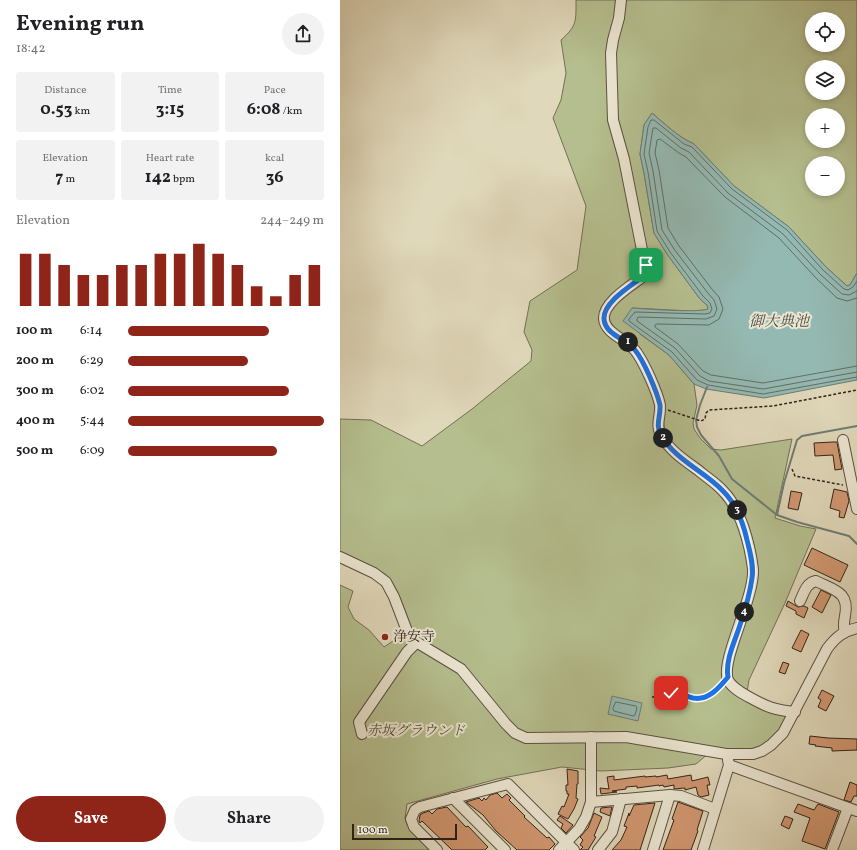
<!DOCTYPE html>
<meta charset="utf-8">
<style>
:root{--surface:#fff;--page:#f2f2f2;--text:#202124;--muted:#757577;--accent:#8f2418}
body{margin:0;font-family:Vollkorn,"Noto Serif JP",serif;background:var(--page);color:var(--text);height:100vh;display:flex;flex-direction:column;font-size:15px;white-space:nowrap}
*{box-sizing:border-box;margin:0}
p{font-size:13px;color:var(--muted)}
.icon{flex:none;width:22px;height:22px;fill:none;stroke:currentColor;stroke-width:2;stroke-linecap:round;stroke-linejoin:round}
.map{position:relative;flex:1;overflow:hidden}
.drawer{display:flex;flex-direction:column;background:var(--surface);width:340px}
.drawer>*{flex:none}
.buttons{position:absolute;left:465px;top:12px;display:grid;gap:8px}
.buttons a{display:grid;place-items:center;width:40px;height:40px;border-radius:50%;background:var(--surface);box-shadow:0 2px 6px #0003;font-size:20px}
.scale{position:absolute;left:12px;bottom:10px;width:105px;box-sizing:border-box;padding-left:4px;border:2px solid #31231a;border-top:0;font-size:11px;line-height:14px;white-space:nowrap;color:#31231a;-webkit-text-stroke:3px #ebe6d2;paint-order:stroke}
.pin{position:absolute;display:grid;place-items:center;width:34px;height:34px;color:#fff;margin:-17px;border-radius:8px;box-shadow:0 2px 6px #0006}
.km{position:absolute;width:20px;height:20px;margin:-10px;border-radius:50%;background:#222;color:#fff;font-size:11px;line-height:20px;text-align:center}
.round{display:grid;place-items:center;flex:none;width:42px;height:42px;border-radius:21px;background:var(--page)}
.headline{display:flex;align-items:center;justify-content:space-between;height:68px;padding:0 16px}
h1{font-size:22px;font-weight:700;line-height:30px}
.stats{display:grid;grid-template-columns:repeat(3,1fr);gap:6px;height:68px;padding:4px 16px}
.stats div{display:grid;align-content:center;border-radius:4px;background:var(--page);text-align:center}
.stats b{font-size:17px;font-weight:700}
.stats small{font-size:11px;font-weight:400}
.stats p{font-size:11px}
.chart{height:112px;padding:8px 16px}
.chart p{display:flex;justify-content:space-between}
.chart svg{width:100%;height:72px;margin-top:4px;stroke:var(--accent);stroke-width:6}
.button{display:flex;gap:8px;margin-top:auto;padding:8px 16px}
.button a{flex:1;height:46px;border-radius:24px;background:var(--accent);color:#fff;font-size:16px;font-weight:700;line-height:46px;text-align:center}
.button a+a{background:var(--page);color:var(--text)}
ul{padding:0 16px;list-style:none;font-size:13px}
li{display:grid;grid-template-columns:64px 48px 1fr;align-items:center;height:30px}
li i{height:10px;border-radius:5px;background:var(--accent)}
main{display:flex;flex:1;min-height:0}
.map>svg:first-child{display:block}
.green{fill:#b5be8e;stroke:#737054;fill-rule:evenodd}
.water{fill:#94b9b2;stroke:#6c7d75}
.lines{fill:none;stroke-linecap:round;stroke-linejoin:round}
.shore{stroke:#626e66;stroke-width:1}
.stream{stroke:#6c7d75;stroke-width:2}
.building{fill:#d19770;stroke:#31231a}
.minor-casing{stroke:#5d5042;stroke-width:12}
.path{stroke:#31231a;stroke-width:1.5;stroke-dasharray:3 2;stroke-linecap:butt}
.minor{stroke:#ebe6d2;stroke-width:10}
.route-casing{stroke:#fff;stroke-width:8}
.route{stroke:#1a73e8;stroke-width:5}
.poi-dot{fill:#8f2418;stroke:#ebe6d2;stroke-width:1.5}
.labels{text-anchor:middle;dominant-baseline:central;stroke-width:4;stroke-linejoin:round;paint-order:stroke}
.poi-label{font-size:14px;fill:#31231a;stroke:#ebe6d2;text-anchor:start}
.park-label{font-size:14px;font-style:italic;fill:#524a37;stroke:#ebe6d2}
.water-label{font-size:15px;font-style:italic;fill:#4f5048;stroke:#ebe6d2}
</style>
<main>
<section class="drawer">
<div class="headline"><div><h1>Evening run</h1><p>18:42</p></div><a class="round"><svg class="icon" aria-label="share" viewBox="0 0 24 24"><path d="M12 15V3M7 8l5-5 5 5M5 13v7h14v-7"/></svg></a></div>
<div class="stats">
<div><p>Distance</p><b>0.53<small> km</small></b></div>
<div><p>Time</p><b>3:15</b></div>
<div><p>Pace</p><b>6:08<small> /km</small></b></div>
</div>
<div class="stats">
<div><p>Elevation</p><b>7<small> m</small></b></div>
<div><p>Heart rate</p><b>142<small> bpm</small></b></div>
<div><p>kcal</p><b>36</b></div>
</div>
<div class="chart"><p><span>Elevation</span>244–249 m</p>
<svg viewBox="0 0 160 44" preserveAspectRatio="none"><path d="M5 44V12M15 44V12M25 44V19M35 44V25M45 44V25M55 44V19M65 44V19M75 44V12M85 44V12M95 44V6M105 44V12M115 44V19M125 44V32M135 44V38M145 44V25M155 44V19"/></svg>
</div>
<ul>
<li><b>100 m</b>6:14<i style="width:72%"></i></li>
<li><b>200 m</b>6:29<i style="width:61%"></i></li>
<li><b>300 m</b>6:02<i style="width:82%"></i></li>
<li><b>400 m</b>5:44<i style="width:100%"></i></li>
<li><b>500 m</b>6:09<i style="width:76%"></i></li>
</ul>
<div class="button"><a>Save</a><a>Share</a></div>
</section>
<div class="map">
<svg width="517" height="850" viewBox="0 0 517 850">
<rect width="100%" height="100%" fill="#e0d8ba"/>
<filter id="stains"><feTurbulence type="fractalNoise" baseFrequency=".005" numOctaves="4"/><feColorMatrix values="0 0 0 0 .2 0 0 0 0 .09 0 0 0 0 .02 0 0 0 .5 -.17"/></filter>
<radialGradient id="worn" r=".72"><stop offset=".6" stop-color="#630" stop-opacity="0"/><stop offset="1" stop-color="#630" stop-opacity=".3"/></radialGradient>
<!-- green -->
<path class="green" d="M 236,0 L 517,0 L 517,273 L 510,285 L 507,286 L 486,267 L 449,227 L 394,186 L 354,144 C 338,137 325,124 312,113 L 304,125 L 300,154 L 304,173 L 314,233 L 327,254 L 360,299 L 367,305 L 368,309 L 365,310 L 351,311 L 292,308 L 300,334 L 329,355 L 354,384 L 357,405 L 353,423 L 354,429 L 360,438 L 371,449 L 381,450 L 452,439 L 435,518 L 460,526 L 476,529 L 445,603 L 409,680 L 406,698 L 447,714 L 436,737 L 414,751 L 375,748 L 356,764 L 328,768 L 261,771 L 222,767 L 157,779 L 67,804 L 65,818 L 67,825 L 92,850 L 0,850 L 0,585 L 13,591 L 8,607 L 14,619 L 29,630 L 44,647 L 62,635 L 70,624 C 65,611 56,582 45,574 C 31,565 14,562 0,553 L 0,419 L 31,420 L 82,446 L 132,409 L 191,361 L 192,350 L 184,332 L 190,301 L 237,270 L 246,206 L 213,118 L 221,100 L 226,73 L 221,40 C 237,26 236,21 236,0 ZM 472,19 L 498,19 L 498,45 L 472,45 ZM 472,67 L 498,67 L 498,93 L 472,93 ZM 472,115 L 498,115 L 498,141 L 472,141 ZM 472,163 L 498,163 L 498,189 L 472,189 Z"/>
<!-- water -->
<g class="water">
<path d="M 312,113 C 325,124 338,137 354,144 L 394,186 L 449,227 L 486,267 L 507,286 L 510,285 L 517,273 L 517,380 L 424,398 L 366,389 L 354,384 L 329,355 L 283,321 L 292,308 C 306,309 359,313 368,309 L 367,305 L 360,299 L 327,254 L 314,233 L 304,173 L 300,154 L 304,125 Z"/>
<polygon points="272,696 302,703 298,721 268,714"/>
</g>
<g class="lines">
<!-- shore -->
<g class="shore">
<polyline points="517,281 513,287 508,290 504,289 483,270 447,230 392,189 352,147 344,144 314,120 311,120 308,127 304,154 308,172 317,231 330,252 363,296 370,303 372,309 370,313 365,314 295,312 289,319 289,321 332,352 357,380 368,385 423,394 517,377"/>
<polyline points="517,291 509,295 502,294 480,274 443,234 388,193 349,152 341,148 316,128 313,128 309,153 313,171 322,230 334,249 367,292 374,300 377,309 374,316 366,319 298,317 297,319 297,321 335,348 360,376 369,381 423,389 517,372"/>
<polyline points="517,298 507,301 497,298 476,278 439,238 385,197 346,157 339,153 320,139 317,140 315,153 319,170 328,228 339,246 371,288 379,297 383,309 379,319 369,325 317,324 315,325 315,327 338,344 363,371 371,375 423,383 517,366"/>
<polygon points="276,702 296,706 297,708 295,715 293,716 274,711 273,709"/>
</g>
<!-- stream -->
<g class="stream">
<polyline points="367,387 360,405 356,420 357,427 361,435 379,456 392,479 437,515 457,522 509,536 517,544"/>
<polyline points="437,515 444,483 457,440 462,436 517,426"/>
</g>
</g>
<!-- building -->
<g class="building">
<polygon points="493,442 497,442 502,469 495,470 493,455 475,456 474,443"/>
<polygon points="494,489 507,492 509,501 504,518 499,517 500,511 490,508"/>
<polygon points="451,491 462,493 458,510 448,508"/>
<polygon points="472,548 508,565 500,582 464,565"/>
<polygon points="481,590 491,595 482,613 472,607"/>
<polygon points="448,601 458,607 464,606 468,608 464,618 456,614 456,611 446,606"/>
<polygon points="461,630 469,634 461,652 452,648"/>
<polygon points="443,662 449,664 445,674 439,672"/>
<polygon points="482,690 494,696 486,711 478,707 481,700 478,698"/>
<polygon points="470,736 488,738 517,739 517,750 492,751 492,748 475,746 476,745 469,744"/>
<polygon points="227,769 238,771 238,784 237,784 236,798 238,799 234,809 228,819 218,814 222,806 224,807 229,794 227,794 227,791 226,791 226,785 228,785"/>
<polygon points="327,775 328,779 351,775 352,781 368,777 370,785 367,785 369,795 361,797 358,795 356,787 345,790 345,788 334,789 334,785 324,787 323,785 319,786 319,785 297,788 297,786 286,787 286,789 272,791 277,792 261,794 260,788 269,789 267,777 274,776 274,780 305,776 305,777 316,776 316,777"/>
<polygon points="510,782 517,785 517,796 514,796 511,802 504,800"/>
<polygon points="157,793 162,798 167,794 171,798 169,800 185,816 184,817 207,838 209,837 215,844 209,850 177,850 156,831 143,815 126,802 139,798 142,801 144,798 146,800 150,795"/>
<polygon points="338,802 363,811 357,830 358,831 351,850 323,850 334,820 332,819"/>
<polygon points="315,803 300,850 272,850 281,840 287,827 284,826 289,813 289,816 294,805"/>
<polygon points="458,804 474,810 478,804 499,812 485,849 462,841 470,818 454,812"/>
<polygon points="107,807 126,827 128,826 148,847 145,850 112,850 82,821 80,823 79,821 80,815 83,813 89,811 92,814 97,809"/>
<polygon points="270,807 272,807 270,816 260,812 261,808"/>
<polygon points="254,813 262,817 254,836 256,837 248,850 240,850 243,847 240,845 243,840 240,837 248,828"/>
<polygon points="220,816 233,825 226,833 221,828 223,824 217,820"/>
<polygon points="445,816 453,819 449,829 441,825"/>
</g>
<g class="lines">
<defs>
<g id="minor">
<path d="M 281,0 L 279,18 L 273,40 L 271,53 L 273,120 L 284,159 L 305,265 L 304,273 L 301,278 C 289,287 263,303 264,319 C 265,334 289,340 297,353 C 305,365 317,391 320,405 C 321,416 315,425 321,435 C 329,450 344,460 358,470 C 366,477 376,483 383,491 C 401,509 410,545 413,569 C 415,597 380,661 388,680 C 392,688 402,693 409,697 C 427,707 434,710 455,712"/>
<polyline points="503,440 517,509"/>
<path d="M 0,557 L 34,573 L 46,582 L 54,597 L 67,631 L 73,640 L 121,669 L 166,724 L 175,733 L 186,738 L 286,737 L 386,754 L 413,754 L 422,751 L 431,745 L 443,733 L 487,649 C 495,638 503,631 517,628"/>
<path d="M 460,601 C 464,593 466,583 476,581 C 494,590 510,592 505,616 C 504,621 503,627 505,632"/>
<polyline points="22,734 19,722 67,652 77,642"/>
<polyline points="389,765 517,811"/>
<polyline points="113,798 165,850"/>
<polyline points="251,802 330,795 341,796 375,809"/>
<polyline points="97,850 74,827 71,819 75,810 80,807 168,784 234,850"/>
<polyline points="219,850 239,829 246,817 251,802 251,737"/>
<polyline points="258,850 272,832 281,799"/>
<polyline points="313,850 330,795"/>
<polyline points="363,850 389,765 388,760"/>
<polyline points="492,850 508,808"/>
</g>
</defs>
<!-- minor casing -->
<use href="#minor" class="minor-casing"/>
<!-- path -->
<g class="path">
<polyline points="328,410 361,421 365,419 366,413 369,410 433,406 517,390"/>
<polyline points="452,469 455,476 503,485"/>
<path d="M 312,697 C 322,698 327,692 336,692 C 341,693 346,695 351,697 C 363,701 373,693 381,685"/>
</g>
<!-- minor -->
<use href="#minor" class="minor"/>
</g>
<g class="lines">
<defs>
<path id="route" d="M 306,265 L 304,273 L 301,278 C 289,287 263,303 264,319 C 265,335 287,339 295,350 C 304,361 317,392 320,405 C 321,416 315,425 321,435 C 335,460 364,471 383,491 C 396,504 403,522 407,540 C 410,552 414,566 412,578 C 410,594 405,610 400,625 C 395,641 385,660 388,677 C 379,688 368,701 353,698 C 345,696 340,692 331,693"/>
</defs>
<!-- route casing -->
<use href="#route" class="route-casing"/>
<!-- route -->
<use href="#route" class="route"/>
</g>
<!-- markers -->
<circle class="poi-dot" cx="45" cy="637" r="4"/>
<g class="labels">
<!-- poi labels -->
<g class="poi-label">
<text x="53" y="637">浄安寺</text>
</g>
<!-- park labels -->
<g class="park-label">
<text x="76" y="731">赤坂グラウンド</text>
</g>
<!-- water labels -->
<g class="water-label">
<text x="439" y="322">御大典池</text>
</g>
</g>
<rect width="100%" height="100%" filter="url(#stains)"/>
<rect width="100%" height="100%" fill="url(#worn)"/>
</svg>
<div class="buttons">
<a><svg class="icon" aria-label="locate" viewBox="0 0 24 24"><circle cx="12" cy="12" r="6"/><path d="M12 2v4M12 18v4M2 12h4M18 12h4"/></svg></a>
<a><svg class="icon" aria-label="layers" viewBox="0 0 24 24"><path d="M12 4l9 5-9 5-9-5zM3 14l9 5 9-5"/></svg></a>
<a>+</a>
<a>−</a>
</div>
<div class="scale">100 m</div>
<div class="pin" style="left:306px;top:265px;background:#1e9e55"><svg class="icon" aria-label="arrive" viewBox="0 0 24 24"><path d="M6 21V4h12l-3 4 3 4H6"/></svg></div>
<div class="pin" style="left:331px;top:693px;background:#d93025"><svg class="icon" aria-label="check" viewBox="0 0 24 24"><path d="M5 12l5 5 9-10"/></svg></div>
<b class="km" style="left:288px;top:342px">1</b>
<b class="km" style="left:323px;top:438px">2</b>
<b class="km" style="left:397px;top:510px">3</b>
<b class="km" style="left:404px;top:612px">4</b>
</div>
</main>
